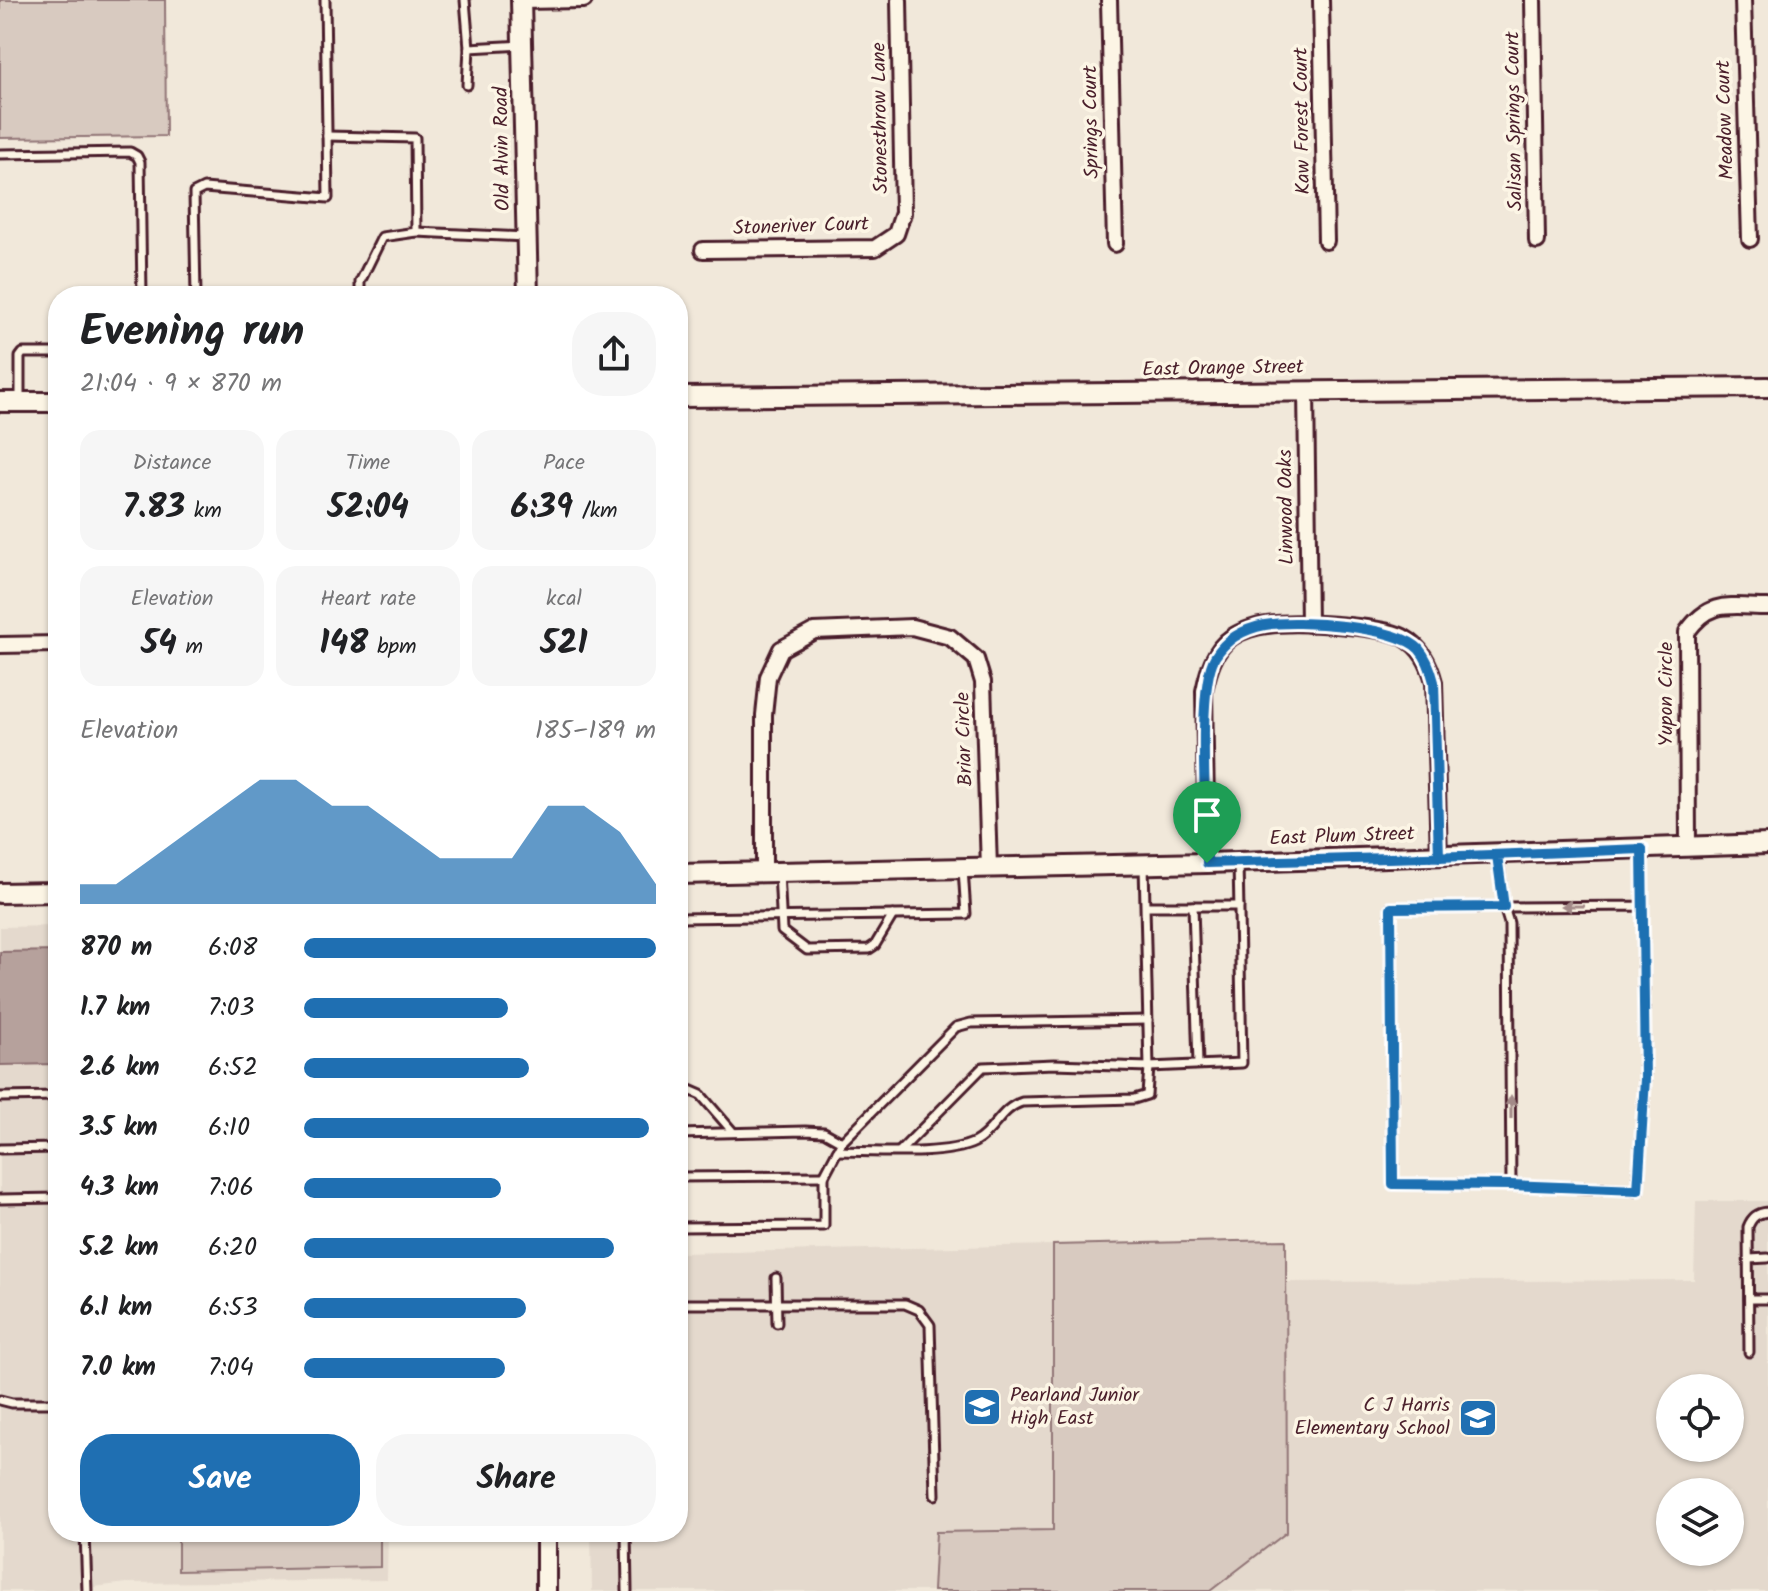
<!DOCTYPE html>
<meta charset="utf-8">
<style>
:root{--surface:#fff;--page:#f6f6f6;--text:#202124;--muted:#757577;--accent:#1f6fb2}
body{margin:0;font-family:Kalam,sans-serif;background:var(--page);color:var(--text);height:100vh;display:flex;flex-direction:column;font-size:30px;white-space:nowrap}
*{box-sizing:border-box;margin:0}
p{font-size:26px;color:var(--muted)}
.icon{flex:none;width:44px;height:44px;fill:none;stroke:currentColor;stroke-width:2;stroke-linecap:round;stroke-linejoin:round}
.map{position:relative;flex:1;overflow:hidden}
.panel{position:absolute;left:48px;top:286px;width:640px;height:1256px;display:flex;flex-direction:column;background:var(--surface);border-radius:32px;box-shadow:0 2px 6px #0004}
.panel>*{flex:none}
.buttons{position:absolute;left:1656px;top:1374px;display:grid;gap:16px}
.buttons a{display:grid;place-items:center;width:88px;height:88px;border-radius:50%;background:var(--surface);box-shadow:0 2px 6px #0004;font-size:40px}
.pin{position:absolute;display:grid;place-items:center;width:68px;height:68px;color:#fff;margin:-82px -34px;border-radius:50% 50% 50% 0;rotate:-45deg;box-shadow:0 0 8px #0007}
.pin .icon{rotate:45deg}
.round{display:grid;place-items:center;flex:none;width:84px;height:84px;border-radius:32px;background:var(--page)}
.head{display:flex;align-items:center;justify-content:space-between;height:136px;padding:0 32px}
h1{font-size:44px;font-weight:700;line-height:60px}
.figures{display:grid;grid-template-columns:repeat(3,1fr);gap:12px;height:136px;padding:8px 32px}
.figures div{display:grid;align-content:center;border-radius:20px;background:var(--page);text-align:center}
.figures b{font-size:34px;font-weight:700}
.figures small{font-size:22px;font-weight:400}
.figures p{font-size:22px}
.chart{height:224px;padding:16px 32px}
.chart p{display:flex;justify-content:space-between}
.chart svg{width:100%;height:144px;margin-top:8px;fill:var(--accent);opacity:.7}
.action{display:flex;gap:16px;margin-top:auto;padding:16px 32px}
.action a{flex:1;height:92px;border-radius:32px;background:var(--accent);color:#fff;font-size:32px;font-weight:700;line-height:92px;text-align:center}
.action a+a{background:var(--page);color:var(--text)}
ul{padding:0 32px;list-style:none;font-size:26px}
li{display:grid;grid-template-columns:128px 96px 1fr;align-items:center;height:60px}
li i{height:20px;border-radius:10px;background:var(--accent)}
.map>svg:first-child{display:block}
.built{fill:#e4d9cd;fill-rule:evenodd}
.green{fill:#d8cac0;stroke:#917476;stroke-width:2}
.water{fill:#b6a19c;stroke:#8b6d6f;stroke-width:2}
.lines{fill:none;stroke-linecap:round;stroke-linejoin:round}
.service-casing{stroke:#4a1f2b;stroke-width:13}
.minor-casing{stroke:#4a1f2b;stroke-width:20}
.tertiary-casing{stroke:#4a1f2b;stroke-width:24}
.service{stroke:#fcf5e5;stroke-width:7}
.minor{stroke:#fcf5e5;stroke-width:14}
.tertiary{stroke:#fcf5e5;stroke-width:18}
.oneway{fill:#a38a88}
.route-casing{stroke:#fff;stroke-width:16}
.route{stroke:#1f6fb2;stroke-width:10}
.labels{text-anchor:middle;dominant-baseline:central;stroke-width:7;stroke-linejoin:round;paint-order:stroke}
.street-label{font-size:20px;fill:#4a1f2b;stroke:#fcf5e5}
.poi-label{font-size:20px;fill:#4a1f2b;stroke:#fcf5e5;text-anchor:start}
</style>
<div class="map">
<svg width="1768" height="1591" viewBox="0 0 1768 1591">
<rect width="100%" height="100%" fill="#f1e8da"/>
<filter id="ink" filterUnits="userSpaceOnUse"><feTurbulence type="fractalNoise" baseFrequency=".0125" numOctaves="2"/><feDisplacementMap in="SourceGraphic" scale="16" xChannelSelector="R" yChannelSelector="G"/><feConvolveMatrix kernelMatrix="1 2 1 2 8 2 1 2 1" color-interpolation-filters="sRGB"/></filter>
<g filter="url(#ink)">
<!-- built -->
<g class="built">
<polygon points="58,926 58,1532 388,1532 387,1580 127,1583 60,1591 0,1591 0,927"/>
<path d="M 1696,1201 L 1768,1201 L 1768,1591 L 592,1591 L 591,1532 L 678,1532 L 678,1253 L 1286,1240 L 1287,1282 L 1694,1280 ZM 1670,1388 L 1730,1388 L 1730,1448 L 1670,1448 ZM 1670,1492 L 1730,1492 L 1730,1552 L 1670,1552 Z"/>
</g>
<!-- green -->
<g class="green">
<polygon points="0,0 165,0 166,136 0,138"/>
<polygon points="1286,1240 1287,1532 1210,1591 933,1591 936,1532 1053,1530 1053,1245"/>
<polygon points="178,1532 380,1532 380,1567 178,1571"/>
</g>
<!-- water -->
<polygon class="water" points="58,951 58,1064 0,1065 0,952"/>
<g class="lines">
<defs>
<g id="service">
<polyline points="465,0 469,48 522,45"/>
<polyline points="467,85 469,48"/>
<polyline points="327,136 415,138 416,232 382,237 360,282 360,296"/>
<polyline points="0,154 130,152 137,156 140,162 142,296"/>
<polyline points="416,232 526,237"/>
<polyline points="196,296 194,193 204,188 328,198 325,0"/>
<polyline points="20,400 20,357 23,353 58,353"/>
<polyline points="1642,851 1645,1079 1638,1190 1511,1185 1393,1184 1391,908 1643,906"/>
<polyline points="1498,856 1504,907 1509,923 1511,1185"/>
<polyline points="779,872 782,931 807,950 869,949 875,945 893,915"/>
<polyline points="1146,906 1239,906"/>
<polyline points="1193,906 1198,1064"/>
<polyline points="678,918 966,914 963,869"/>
<polyline points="678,1085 701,1095 733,1132"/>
<polyline points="0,1097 58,1096"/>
<polyline points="678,1134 805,1131 824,1132 842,1142"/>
<polyline points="0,1149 58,1148"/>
<path d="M 837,1151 C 872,1151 945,1157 975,1142 C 994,1132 1001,1108 1022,1102 L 1134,1099 L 1147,1095 L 1149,1067 L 1144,865"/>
<polyline points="900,1151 983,1067 1054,1064 1149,1067 1242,1063 1238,862"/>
<polyline points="678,1177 824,1176"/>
<polyline points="0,1199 58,1198"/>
<polyline points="678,1227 824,1226 824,1176 842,1142 956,1027 971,1023 1148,1020"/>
<polyline points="1749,1259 1768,1258"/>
<polyline points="776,1278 777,1323"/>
<polyline points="1749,1299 1768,1299"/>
<polyline points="678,1304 905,1304 919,1310 930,1325 935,1495"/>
<path d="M 1749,1352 L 1748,1227 C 1752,1217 1757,1213 1768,1212"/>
<polyline points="0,1400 12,1403 58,1403"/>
<polyline points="85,1532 87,1591"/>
<polyline points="626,1532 627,1591"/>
</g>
<g id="minor">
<polyline points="1109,0 1115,244"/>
<polyline points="1321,0 1326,241"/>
<polyline points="1533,0 1537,241"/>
<polyline points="1743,0 1750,239"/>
<polyline points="521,1 584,0"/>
<polyline points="703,250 875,248 896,234 903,213 899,0"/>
<polyline points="1306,390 1309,624"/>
<polyline points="0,645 58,644"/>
<path d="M 1688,847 L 1687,632 C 1711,598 1731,607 1768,607"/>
<path d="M 1207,863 L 1204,691 C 1208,672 1214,649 1232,637 C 1241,631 1256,626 1267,625 C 1295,621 1379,625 1403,637 C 1421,647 1429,663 1434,682 L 1439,857"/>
<polyline points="764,871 764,715 768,677 781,649 814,631 912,627 950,637 976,659 983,682 989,868"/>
</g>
<g id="tertiary">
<polyline points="521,0 528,296"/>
<polyline points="678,397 1768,387"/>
<polyline points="0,402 58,402"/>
<polyline points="678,874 1207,863 1768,844"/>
<polyline points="0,893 58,892"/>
<polyline points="546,1532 546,1591"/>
</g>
</defs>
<!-- service casing -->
<use href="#service" class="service-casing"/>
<!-- minor casing -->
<use href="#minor" class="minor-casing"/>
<!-- tertiary casing -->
<use href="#tertiary" class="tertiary-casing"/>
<!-- service -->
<use href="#service" class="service"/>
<!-- minor -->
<use href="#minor" class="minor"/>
<!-- tertiary -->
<use href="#tertiary" class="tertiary"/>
</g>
<!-- one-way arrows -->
<defs><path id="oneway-solid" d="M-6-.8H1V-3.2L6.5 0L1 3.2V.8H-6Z" transform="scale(2)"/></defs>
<g class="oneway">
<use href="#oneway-solid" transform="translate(1573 906) rotate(180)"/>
<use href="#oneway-solid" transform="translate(1511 1107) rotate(-90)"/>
</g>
</g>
<g class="lines" filter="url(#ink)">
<defs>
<path id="route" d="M 1207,863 L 1497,855 L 1504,907 L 1391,908 L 1393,1184 L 1511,1185 L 1638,1190 L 1645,1079 L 1642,849 L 1439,857 L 1434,682 C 1431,670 1427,658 1419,649 C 1397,626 1296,619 1265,625 C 1244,629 1226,639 1215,657 C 1196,688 1207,821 1207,863"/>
</defs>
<!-- route casing -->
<use href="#route" class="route-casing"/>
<!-- route -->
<use href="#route" class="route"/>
</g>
<!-- icons -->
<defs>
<symbol id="school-square" viewBox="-11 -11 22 22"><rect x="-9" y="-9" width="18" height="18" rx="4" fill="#1f6fb2" stroke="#fcf5e5"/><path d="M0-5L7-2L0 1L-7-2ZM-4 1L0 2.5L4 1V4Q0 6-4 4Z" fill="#fff"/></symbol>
</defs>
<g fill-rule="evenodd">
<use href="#school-square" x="960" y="1385" width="44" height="44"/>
<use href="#school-square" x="1456" y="1396" width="44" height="44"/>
</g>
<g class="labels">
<!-- street labels -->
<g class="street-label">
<text transform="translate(881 118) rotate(-91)">Stonesthrow Lane</text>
<text transform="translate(1726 120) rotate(-92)">Meadow Court</text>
<text transform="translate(1303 121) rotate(-91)">Kaw Forest Court</text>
<text transform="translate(1515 121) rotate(-91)">Salisan Springs Court</text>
<text transform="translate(1092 122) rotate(-91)">Springs Court</text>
<text transform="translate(503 149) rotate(-91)">Old Alvin Road</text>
<text transform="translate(801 227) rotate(-2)">Stoneriver Court</text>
<text transform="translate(1223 369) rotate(-1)">East Orange Street</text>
<text transform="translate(1287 507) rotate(-91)">Linwood Oaks</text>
<text transform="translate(1667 694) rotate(-90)">Yupon Circle</text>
<text transform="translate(965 739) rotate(-92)">Briar Circle</text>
<text transform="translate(1342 837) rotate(-2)">East Plum Street</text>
</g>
<!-- poi labels -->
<g class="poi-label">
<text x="1010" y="1396">Pearland Junior<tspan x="1010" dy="23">High East</tspan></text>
<text x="1450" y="1406" text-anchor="end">C J Harris<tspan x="1450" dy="23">Elementary School</tspan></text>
</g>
</g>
</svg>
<div class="buttons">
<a><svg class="icon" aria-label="locate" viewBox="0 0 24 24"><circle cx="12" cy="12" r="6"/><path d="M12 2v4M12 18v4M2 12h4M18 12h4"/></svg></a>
<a><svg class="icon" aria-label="layers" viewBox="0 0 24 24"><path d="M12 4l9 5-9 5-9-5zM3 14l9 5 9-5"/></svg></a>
</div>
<div class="pin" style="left:1207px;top:863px;background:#1e9e55"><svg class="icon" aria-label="arrive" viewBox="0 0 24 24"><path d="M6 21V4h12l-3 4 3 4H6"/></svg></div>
<section class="panel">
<div class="head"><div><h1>Evening run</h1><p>21:04 · 9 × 870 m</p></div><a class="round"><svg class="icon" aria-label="share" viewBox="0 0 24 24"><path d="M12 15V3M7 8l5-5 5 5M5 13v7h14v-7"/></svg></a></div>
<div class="figures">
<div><p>Distance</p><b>7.83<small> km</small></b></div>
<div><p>Time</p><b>52:04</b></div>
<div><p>Pace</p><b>6:39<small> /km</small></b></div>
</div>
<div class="figures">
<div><p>Elevation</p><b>54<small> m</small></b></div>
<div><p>Heart rate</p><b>148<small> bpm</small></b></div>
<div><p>kcal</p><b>521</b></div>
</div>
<div class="chart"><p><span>Elevation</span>185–189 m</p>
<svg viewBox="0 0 160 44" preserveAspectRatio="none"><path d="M0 44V38L10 38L20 30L30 22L40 14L50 6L60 6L70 14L80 14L90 22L100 30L110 30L120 30L130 14L140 14L150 22L160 38V44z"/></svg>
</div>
<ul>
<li><b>870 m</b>6:08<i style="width:100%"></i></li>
<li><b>1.7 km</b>7:03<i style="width:58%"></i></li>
<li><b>2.6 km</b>6:52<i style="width:64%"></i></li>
<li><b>3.5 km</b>6:10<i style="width:98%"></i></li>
<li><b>4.3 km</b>7:06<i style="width:56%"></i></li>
<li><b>5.2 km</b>6:20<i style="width:88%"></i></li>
<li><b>6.1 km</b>6:53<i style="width:63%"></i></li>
<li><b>7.0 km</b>7:04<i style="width:57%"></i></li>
</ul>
<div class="action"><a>Save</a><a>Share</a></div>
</section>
</div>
